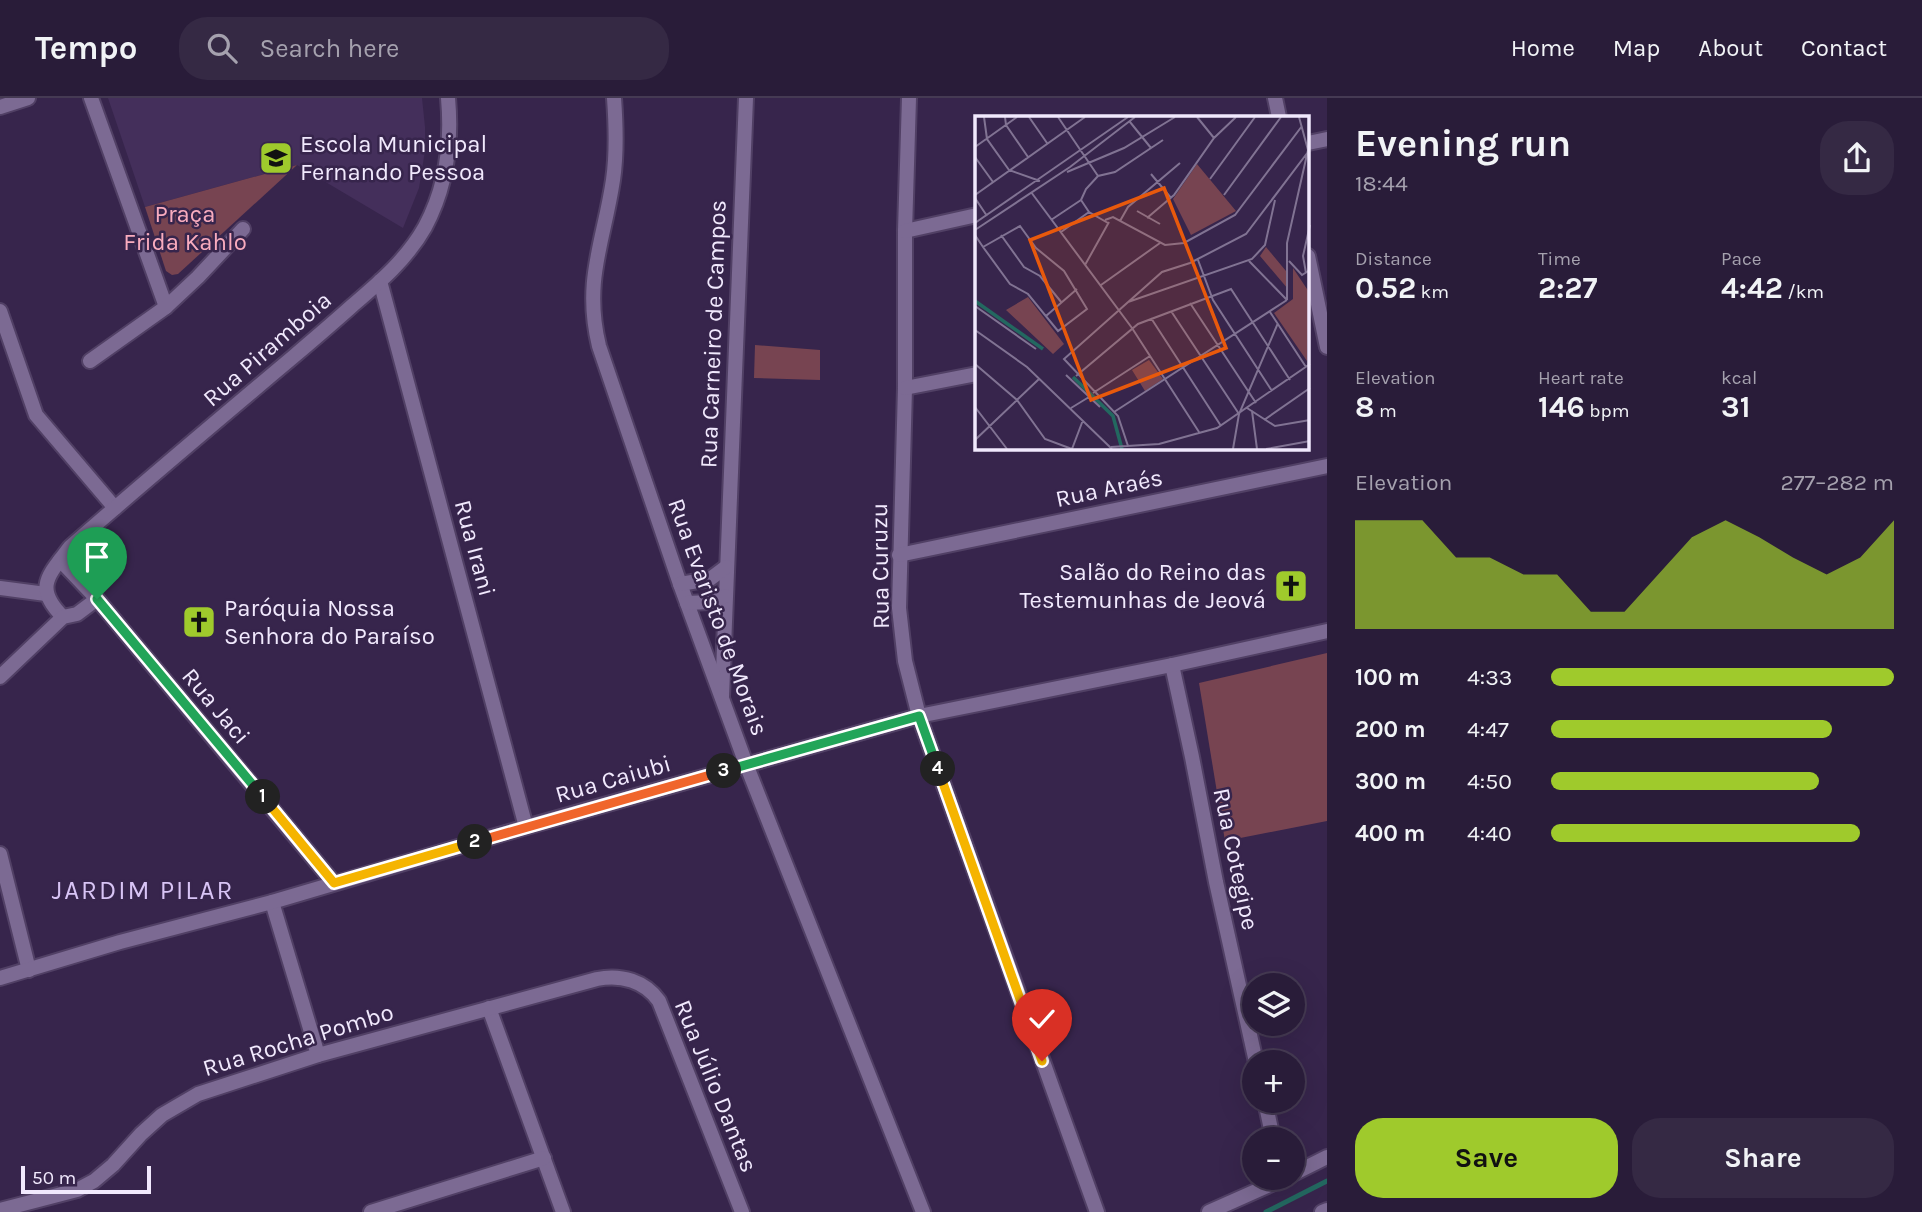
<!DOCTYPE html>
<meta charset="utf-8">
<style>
:root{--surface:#291c39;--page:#352944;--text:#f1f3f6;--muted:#a5a1ae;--line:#453a53;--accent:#9fca2c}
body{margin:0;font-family:Karla,sans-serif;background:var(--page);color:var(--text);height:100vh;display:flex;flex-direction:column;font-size:26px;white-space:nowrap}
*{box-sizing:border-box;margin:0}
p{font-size:23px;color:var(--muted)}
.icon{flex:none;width:38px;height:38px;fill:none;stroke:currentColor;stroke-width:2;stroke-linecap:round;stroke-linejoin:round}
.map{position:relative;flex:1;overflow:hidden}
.details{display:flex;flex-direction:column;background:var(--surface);width:595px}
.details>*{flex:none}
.buttons{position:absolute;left:1242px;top:875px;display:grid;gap:14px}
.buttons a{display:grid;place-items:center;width:63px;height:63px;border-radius:50%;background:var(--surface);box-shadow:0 7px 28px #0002,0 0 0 2px var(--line);font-size:35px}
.scale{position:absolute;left:21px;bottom:18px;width:130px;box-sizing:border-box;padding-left:7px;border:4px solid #f1e9fd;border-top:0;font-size:19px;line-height:24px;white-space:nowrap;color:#f1e9fd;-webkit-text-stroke:5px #37254c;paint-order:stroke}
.pin{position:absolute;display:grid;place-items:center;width:60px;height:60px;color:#fff;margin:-72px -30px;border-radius:50% 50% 50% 0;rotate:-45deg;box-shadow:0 0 7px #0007}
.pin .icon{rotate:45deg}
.km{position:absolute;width:35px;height:35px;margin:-18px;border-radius:50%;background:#222;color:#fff;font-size:19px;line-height:35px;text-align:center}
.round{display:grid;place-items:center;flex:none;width:74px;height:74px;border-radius:28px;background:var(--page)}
.head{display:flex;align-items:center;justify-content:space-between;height:119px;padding:0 28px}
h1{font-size:38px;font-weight:700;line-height:52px}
.stats{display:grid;grid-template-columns:repeat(3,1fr);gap:10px;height:119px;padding:7px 28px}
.stats div{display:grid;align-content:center}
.stats b{font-size:30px;font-weight:700}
.stats small{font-size:19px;font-weight:400}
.stats p{font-size:19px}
.chart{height:196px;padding:14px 28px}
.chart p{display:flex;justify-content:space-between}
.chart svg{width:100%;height:126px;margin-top:7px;fill:var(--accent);opacity:.7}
.button{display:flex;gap:14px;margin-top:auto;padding:14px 28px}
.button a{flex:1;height:80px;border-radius:28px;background:var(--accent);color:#111;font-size:28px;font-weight:700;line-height:80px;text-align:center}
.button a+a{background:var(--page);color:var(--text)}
ul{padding:0 28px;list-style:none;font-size:23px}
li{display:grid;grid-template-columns:112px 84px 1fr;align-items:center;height:52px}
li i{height:18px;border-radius:9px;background:var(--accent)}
header{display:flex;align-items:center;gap:42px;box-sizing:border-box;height:98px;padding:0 35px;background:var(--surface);border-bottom:2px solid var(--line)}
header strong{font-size:33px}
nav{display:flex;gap:38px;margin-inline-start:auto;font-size:24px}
.search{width:490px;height:63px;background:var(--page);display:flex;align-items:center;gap:18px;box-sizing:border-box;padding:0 24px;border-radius:28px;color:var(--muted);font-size:26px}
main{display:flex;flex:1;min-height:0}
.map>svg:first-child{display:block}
.built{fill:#442f5b}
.green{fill:#774451}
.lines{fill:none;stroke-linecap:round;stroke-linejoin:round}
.stream{stroke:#236860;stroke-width:5}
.minor-casing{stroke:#514065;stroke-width:18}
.tertiary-casing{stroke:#514065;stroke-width:18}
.minor{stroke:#7c6a93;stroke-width:14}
.tertiary{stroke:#7c6a93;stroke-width:14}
.split-1-casing{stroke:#fff;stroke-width:14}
.split-2-casing{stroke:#fff;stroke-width:14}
.split-3-casing{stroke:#fff;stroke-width:14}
.split-4-casing{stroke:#fff;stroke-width:14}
.split-5-casing{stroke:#fff;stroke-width:14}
.split-1{stroke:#22a559;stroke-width:9}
.split-2{stroke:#f5b400;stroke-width:9}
.split-3{stroke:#f0652b;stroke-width:9}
.split-4{stroke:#22a559;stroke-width:9}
.split-5{stroke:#f5b400;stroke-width:9}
.labels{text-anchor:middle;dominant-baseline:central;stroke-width:5;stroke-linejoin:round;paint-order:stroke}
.poi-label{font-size:24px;fill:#f1e9fd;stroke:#37254c;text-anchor:start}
.park-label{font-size:24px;fill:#f9acbe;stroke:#37254c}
.street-label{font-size:24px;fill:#f1e9fd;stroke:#37254c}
.neighbourhood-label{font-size:26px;letter-spacing:2px;fill:#d8c4f5;stroke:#37254c}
.inset-river{fill:none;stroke:#236860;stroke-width:3.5}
.inset-road{fill:none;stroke:#817393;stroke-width:2}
.view{fill:#e8590c;fill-opacity:0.15;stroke:#e8590c;stroke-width:3.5}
.inset-edge{fill:none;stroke:#f1e9fd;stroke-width:3.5}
</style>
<header>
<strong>Tempo</strong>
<div class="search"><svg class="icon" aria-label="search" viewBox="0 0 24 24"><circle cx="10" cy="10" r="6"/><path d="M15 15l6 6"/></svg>Search here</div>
<nav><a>Home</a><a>Map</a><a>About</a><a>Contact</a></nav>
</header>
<main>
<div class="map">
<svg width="1327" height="1114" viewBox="0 0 1327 1114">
<rect width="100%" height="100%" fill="#37254c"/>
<!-- built -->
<polygon class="built" points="108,0 422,0 425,29 425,53 419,90 403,130 297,67 145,109"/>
<!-- green -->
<g class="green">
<polygon points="297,67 178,176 172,177 166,173 145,109"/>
<polygon points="755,247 820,252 820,282 754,280"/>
<polygon points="1327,555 1327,723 1225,743 1199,585"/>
</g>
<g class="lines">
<!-- stream -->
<polyline class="stream" points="1266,1114 1327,1083"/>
<defs>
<g id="minor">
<polyline points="91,0 166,209"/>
<polyline points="909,0 905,133 905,290 899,510 905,563 919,618 1097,1114"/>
<polyline points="1275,0 1279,19"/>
<polyline points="0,9 28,0"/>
<polyline points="1308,45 1327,41"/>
<polyline points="905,133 977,117"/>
<polyline points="1308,158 1327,249"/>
<polyline points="380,183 526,729"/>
<polyline points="0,213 36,317 115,410"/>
<polyline points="90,263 166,209 198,179 243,131"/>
<polyline points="905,290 977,276"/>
<polyline points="899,457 1327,368"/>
<polyline points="60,462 97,501 334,785"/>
<polyline points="0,490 46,496"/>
<path d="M 63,519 C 33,489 49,477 70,449 C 143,385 218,322 293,259 C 313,242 333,225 353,207 C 380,184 407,161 425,129 C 446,90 452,44 448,0"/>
<polyline points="1172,567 1192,659 1216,784 1256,964"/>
<polyline points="0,579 63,519 77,516 97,501"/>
<polyline points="722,599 746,0"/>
<polyline points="746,666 923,1114"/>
<polyline points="0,756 29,872"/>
<polyline points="272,804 318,957"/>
<polyline points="489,910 563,1114"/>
<polyline points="1265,1003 1273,1041"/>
<polyline points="1293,1076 1327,1059"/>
<path d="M 0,1112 L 77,1092 L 94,1083 L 113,1067 L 141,1036 L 162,1017 L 198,996 L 318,957 L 597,881 C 621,876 645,883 659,903 L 742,1114"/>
<polyline points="371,1114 544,1060"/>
<polyline points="1209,1114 1285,1080"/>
<polyline points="1322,1114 1327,1112"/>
</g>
<g id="tertiary">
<path d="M 614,0 C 616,27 617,55 613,82 C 604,143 583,183 599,248 L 680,486 L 746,666"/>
<polyline points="680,486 710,481 726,469"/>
<polyline points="687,505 710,504 725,498"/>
<polyline points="0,880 120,844 272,804 526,729 919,618 1172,567 1327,533"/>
</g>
</defs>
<!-- minor casing -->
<use href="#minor" class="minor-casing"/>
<!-- tertiary casing -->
<use href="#tertiary" class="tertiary-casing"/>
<!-- minor -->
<use href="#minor" class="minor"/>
<!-- tertiary -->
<use href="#tertiary" class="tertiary"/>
</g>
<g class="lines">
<defs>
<polyline id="split-1" points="97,501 263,699"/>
<polyline id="split-2" points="263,699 334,785 475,744"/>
<polyline id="split-3" points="475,744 724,673"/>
<polyline id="split-4" points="724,673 919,618 938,671"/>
<polyline id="split-5" points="938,671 1042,963"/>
</defs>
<!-- split-1 casing -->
<use href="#split-1" class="split-1-casing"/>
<!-- split-2 casing -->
<use href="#split-2" class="split-2-casing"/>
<!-- split-3 casing -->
<use href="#split-3" class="split-3-casing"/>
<!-- split-4 casing -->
<use href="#split-4" class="split-4-casing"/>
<!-- split-5 casing -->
<use href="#split-5" class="split-5-casing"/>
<!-- split-1 -->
<use href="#split-1" class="split-1"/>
<!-- split-2 -->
<use href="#split-2" class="split-2"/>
<!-- split-3 -->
<use href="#split-3" class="split-3"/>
<!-- split-4 -->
<use href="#split-4" class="split-4"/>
<!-- split-5 -->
<use href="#split-5" class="split-5"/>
</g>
<!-- icons -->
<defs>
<symbol id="school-square" viewBox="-11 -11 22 22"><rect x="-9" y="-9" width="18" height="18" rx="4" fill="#9fca2c" stroke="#37254c"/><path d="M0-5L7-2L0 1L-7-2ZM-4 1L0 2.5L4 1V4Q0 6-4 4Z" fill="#111"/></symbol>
<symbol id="church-square" viewBox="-11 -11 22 22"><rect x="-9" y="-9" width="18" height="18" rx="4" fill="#9fca2c" stroke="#37254c"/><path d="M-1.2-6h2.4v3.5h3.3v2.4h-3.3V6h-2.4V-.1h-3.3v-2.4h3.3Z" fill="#111"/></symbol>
</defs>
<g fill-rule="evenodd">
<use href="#school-square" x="257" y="41" width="38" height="38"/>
<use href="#church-square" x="1272" y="469" width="38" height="38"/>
<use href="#church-square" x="180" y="505" width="38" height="38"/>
</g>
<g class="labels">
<!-- poi labels -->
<g class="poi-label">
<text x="300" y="46">Escola Municipal<tspan x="300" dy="28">Fernando Pessoa</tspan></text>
<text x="1266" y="474" text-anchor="end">Salão do Reino das<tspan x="1266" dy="28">Testemunhas de Jeová</tspan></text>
<text x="224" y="510">Paróquia Nossa<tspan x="224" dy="28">Senhora do Paraíso</tspan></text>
</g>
<!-- park labels -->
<g class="park-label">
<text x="185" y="116">Praça<tspan x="185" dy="28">Frida Kahlo</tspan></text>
</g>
<!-- street labels -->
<g class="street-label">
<text transform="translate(713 236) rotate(-88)">Rua Carneiro de Campos</text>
<text transform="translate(267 251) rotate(-41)">Rua Piramboia</text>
<text transform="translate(1109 390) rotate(-12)">Rua Araés</text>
<text transform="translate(475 450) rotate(75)">Rua Irani</text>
<text transform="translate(880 468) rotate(-91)">Rua Curuzu</text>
<text transform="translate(718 519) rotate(70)">Rua Evaristo de Morais</text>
<text transform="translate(216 608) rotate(50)">Rua Jaci</text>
<text transform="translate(613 681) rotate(-16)">Rua Caiubi</text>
<text transform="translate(1236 761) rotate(78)">Rua Cotegipe</text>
<text transform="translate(298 942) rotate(-17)">Rua Rocha Pombo</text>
<text transform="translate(716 988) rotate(68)">Rua Júlio Dantas</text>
</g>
<!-- neighbourhood labels -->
<g class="neighbourhood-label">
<text x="143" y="792">JARDIM PILAR</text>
</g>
</g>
<!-- overview -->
<g transform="translate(975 18)">
<rect width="334" height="334" fill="#37254c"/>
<path d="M 222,48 L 261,95 L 216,119 L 198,83 ZM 291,131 L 311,155 L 313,173 L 285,140 ZM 318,152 L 334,176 L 332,245 L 299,197 L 318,183 ZM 53,181 L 89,228 L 78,238 L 31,194 ZM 174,244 L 188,263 L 170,275 L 157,254 Z" fill="#774451"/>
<path class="inset-river" d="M 0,185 L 68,233M 98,261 L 138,300 L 147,333"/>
<path class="inset-road" d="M 9,1 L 12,23 L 34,54 L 65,65M 30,1 L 31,9 L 53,41M 54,1 L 72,27M 83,1 L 123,60M 222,1 L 239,22M 155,6 L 176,32M 0,31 L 42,1M 0,41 L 18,66M 92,56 L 149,32 L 200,1M 176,58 L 196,82M 235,63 L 280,1M 56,76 L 157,212 L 224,316M 0,79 L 110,1M 249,79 L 306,1M 0,82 L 12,100M 162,95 L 185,108M 172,102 L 199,79 L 239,22 L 261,1M 76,104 L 106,84M 130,104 L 138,101 L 190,129 L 209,127 L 260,99 L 327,10M 145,105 L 153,91 L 205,47M 0,107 L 153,1M 133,107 L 114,96 L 106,84 L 111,73 L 123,60 L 140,56 L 188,24M 0,114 L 95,51 L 160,1M 86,116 L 114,96M 0,119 L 8,131 L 35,168 L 53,178 L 83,215 L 112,193 L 89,155 L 61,132 L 45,110 L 8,131M 26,119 L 49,151 L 65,160 L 87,187M 223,144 L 238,184 L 297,275M 274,145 L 312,184M 314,145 L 327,159 L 335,154M 110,149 L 134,106M 331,157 L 328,140 L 335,109M 126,169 L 185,127M 312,184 L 312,127 L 333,34 L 324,1M 153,186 L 277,143 L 290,129 L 300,84M 215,187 L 281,287M 0,190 L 61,233M 196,195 L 264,298M 295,196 L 331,251M 71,200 L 102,173M 176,202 L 246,310M 0,214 L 52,251 L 137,333M 0,248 L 42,284 L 70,323 L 97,333M 91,259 L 125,291M 101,260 L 163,208 L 256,173 L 315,264M 118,277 L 175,240M 0,291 L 32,333M 96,292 L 114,281M 272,292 L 300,310 L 335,304M 277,295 L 282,333M 139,296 L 312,184M 289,304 L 335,272M 0,324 L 64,263M 153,330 L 143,300 L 89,243 L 187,156 L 215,147 L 271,118 L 333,36M 136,331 L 184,328 L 242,312 L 335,248M 97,333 L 108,304M 258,333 L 264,298 L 303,207M 291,333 L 335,325"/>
<path class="view" d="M 189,72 L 251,232 L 116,284 L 55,124 Z"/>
<rect width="334" height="334" class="inset-edge"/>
</g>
</svg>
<div class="buttons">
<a><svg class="icon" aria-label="layers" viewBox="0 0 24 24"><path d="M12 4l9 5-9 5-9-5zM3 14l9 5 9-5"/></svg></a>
<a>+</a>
<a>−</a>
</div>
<div class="scale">50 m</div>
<div class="pin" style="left:97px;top:501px;background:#1e9e55"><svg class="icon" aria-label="arrive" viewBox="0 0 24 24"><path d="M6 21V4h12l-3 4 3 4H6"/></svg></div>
<div class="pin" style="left:1042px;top:963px;background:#d93025"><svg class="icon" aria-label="check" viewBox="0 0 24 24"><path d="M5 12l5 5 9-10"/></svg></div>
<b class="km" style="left:263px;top:699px">1</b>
<b class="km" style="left:475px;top:744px">2</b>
<b class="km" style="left:724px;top:673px">3</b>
<b class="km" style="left:938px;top:671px">4</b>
</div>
<section class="details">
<div class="head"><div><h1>Evening run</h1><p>18:44</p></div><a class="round"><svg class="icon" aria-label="share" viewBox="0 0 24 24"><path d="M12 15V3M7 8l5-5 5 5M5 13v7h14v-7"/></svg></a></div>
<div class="stats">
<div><p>Distance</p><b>0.52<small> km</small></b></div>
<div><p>Time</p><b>2:27</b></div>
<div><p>Pace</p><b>4:42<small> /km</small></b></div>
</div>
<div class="stats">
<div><p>Elevation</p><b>8<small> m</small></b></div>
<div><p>Heart rate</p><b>146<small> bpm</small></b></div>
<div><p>kcal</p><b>31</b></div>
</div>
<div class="chart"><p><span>Elevation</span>277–282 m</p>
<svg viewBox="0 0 160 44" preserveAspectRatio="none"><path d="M0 44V6L10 6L20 6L30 19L40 19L50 25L60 25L70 38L80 38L90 25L100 12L110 6L120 12L130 19L140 25L150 19L160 6V44z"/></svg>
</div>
<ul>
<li><b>100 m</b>4:33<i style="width:100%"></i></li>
<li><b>200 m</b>4:47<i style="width:82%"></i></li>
<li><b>300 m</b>4:50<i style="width:78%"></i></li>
<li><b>400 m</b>4:40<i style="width:90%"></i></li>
</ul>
<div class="button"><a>Save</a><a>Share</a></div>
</section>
</main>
